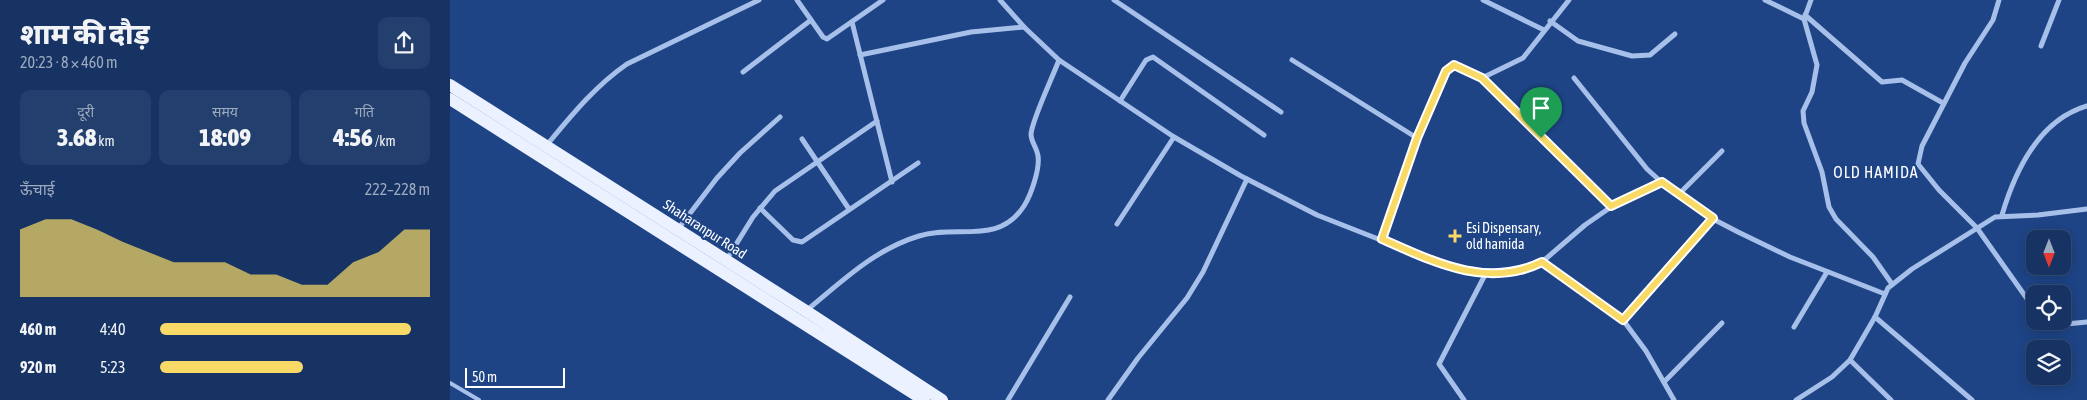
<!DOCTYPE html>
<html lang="hi">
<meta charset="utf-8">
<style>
:root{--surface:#163364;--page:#233f6d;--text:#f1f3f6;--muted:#9eaabf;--line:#354e78;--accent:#f9da66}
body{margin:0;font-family:"Asap Condensed","Noto Sans Devanagari",sans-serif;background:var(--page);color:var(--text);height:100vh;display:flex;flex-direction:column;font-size:19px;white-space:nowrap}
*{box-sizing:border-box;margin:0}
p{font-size:16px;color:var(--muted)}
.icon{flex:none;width:28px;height:28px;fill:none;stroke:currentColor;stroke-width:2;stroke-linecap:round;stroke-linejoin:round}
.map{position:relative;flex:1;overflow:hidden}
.drawer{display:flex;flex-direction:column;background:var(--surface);width:450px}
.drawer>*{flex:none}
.needle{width:32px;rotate:180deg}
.fabs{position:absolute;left:1576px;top:230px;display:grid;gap:10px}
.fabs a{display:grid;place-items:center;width:45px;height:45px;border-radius:10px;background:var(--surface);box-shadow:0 2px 12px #0003,0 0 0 1px var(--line);font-size:25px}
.scale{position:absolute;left:15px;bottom:12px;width:100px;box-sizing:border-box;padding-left:5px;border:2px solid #fff;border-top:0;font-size:14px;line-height:18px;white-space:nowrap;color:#fff;-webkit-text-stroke:4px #1e4486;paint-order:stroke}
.pin{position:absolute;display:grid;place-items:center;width:42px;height:42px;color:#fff;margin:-51px -21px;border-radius:50% 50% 50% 0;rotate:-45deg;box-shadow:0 0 5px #0007}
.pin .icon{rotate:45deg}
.round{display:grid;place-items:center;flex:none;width:52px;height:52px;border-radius:10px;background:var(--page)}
.summary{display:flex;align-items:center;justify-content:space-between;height:85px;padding:0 20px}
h1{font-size:28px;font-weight:800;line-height:38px}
.metrics{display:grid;grid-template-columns:repeat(3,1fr);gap:8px;height:85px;padding:5px 20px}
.metrics div{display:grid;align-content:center;border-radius:10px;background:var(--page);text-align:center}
.metrics b{font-size:25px;font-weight:800}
.metrics small{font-size:14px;font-weight:400}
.metrics p{font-size:14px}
.chart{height:140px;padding:10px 20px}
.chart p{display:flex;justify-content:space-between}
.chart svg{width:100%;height:90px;margin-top:5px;fill:var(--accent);opacity:.7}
ul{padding:0 20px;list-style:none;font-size:16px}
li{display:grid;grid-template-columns:80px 60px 1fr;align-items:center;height:38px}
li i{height:12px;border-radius:6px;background:var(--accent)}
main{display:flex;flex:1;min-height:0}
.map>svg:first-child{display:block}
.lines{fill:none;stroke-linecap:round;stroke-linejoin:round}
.lane{stroke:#a7c0ea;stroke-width:4}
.street{stroke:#a7c0ea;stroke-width:5}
.primary{stroke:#ebf1fe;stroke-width:12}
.route-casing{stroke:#fff;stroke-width:10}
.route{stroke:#f9da66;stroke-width:6}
.poi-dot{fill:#f9da66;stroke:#1e4486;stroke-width:2}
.labels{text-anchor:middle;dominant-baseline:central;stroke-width:4.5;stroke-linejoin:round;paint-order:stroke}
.poi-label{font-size:14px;fill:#fff;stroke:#1e4486;text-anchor:start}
.street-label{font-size:14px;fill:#fff;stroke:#1e4486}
.quarter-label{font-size:16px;letter-spacing:1px;fill:#fff;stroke:#1e4486}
</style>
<main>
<section class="drawer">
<div class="summary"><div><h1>शाम की दौड़</h1><p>20:23 · 8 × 460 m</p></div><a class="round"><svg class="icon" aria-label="share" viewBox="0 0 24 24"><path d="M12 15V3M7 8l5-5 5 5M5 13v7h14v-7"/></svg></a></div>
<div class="metrics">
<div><p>दूरी</p><b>3.68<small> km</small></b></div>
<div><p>समय</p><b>18:09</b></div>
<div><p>गति</p><b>4:56<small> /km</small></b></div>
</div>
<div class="chart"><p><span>ऊँचाई</span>222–228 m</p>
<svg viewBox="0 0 160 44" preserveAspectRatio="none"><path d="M0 44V11L10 6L20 6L30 11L40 17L50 22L60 27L70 27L80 27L90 33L100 33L110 38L120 38L130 27L140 22L150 11L160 11V44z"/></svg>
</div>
<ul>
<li><b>460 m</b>4:40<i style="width:93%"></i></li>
<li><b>920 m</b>5:23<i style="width:53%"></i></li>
</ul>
</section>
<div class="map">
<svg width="1637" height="400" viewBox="0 0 1637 400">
<rect width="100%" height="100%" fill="#1e4486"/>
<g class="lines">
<!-- lane -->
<polyline class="lane" points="0,383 29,400"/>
<!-- street -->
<g class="street">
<polyline points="347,0 373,37 377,39 433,0"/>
<polyline points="550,0 574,27 609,60 724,137 791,176 867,215 969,255 1015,271 1056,274 1073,272 1092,262 1135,225 1161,207 1212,182"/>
<polyline points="664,0 831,112"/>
<polyline points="1033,0 1094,30"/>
<polyline points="1119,0 1073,58 1032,78 1161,207"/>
<polyline points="1315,0 1354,19"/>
<polyline points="1361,0 1354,19 1367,65 1362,92 1353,111 1354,123 1372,172 1379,207 1386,219 1423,257 1442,284"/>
<polyline points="1549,0 1543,20 1515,63 1472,146 1468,164 1489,190 1527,228 1585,310"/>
<polyline points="1355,15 1432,82 1452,80 1493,103"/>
<polyline points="1100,21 1128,41 1182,56 1200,55 1225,34"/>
<polyline points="402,22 442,182"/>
<polyline points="1591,46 1609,0"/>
<polyline points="410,55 521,32 574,27"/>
<polyline points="842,60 967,138"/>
<polyline points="293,72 361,20"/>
<polyline points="1124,78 1197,169 1208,179 1263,219 1288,232 1340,257 1435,294"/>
<polyline points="670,101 696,60 703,57 814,135"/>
<polyline points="352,139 399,209"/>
<path d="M 96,146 C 121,116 145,86 177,64 L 309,0"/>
<polyline points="1230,193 1272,151"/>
<polyline points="310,208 343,240 352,242 468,163"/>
<path d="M 1552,215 C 1565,171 1589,120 1637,106"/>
<polyline points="667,224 724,137"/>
<polyline points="228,229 267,178 290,153 330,117"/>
<polyline points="932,239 967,138 996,71 1000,67 1010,66 1032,78"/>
<polyline points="277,259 303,217 325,191 427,121"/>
<polyline points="1092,262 1173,320 1196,351 1224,400"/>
<path d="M 356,311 C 391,282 425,249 469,236 C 507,224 548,246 574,206 C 581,195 590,169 588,156 C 587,148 581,142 581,134 C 582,120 603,76 609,60"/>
<polyline points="1425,317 1522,400"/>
<polyline points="1173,320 1263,219"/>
<polyline points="1594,321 1606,325 1637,322"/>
<polyline points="1344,327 1377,272"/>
<polyline points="1400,360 1441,400"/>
<polyline points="1214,382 1272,323"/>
<polyline points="558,400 620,297"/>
<polyline points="658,400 688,358 737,298 753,272 797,179"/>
<polyline points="1014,400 989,364 1036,273"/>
<polyline points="1346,400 1382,377 1400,360 1425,317 1438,288 1462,269 1545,217 1588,215 1637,209"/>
</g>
<!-- primary -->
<g class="primary">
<polyline points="0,85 356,311 492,400"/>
<polyline points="0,99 474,400"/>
</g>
</g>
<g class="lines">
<defs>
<path id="route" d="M 1004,65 L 1032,78 L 1161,206 L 1212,182 L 1263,218 L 1173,320 L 1092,262 C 1037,289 984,262 932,239 L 967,138 L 996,71 Z"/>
</defs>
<!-- route casing -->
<use href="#route" class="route-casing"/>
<!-- route -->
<use href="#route" class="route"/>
</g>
<!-- markers -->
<path class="poi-dot" d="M1002.5 228.5h5v5h5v5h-5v5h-5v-5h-5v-5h5z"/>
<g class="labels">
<!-- poi labels -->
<g class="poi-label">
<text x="1016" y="228">Esi Dispensary,<tspan x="1016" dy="16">old hamida</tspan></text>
</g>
<!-- street labels -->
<g class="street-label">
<text transform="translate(255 229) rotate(33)">Shaharanpur Road</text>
</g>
<!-- quarter labels -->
<g class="quarter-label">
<text x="1426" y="172">OLD HAMIDA</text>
</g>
</g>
</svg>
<div class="fabs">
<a><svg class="needle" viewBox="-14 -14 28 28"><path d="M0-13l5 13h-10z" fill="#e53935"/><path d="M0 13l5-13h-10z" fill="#9eaabf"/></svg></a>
<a><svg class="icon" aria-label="locate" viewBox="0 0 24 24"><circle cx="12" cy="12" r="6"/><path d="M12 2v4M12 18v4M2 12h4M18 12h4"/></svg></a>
<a><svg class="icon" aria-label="layers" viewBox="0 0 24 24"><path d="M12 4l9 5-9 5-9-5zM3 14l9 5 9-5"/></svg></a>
</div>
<div class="scale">50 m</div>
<div class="pin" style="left:1091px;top:138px;background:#1e9e55"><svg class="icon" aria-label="arrive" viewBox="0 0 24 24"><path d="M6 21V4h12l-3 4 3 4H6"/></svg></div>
</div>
</main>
